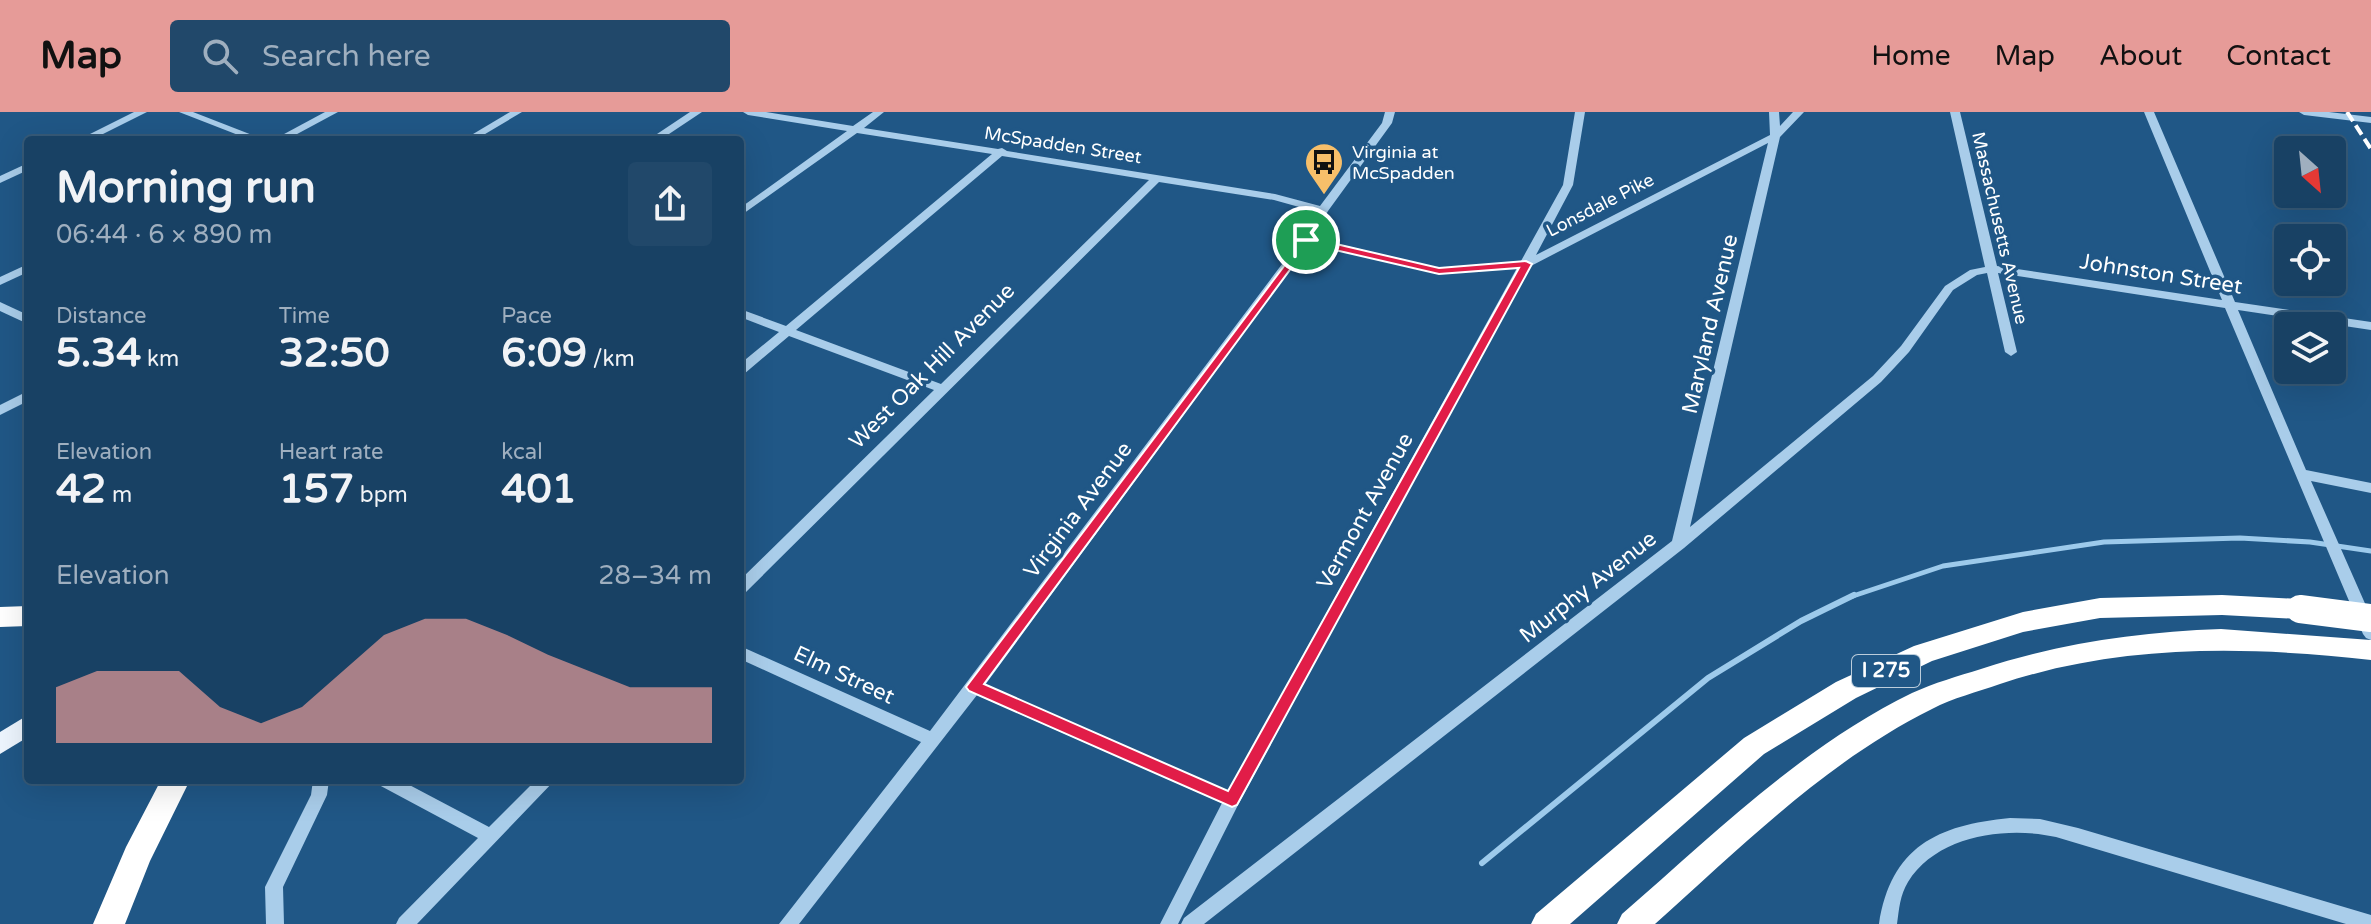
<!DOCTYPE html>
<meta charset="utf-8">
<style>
:root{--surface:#184164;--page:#21486a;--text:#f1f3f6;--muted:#9fafbf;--line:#365a78;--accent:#e69b98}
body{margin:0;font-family:"Varela Round",sans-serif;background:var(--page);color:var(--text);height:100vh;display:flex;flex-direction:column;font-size:30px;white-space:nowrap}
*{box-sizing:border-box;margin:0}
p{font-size:26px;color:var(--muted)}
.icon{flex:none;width:44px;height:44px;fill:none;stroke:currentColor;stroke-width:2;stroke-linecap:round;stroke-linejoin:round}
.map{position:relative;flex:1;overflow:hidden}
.details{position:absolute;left:24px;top:24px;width:720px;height:648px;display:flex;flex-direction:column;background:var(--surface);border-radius:8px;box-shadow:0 8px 32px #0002,0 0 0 2px var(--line)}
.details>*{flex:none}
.needle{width:52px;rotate:153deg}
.fabs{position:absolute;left:2274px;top:24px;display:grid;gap:16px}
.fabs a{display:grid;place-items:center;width:72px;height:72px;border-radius:8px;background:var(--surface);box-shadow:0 8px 32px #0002,0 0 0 2px var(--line);font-size:40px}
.pin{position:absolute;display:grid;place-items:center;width:68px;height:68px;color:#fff;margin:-34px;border:4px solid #fff;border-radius:50%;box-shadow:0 2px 8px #0007}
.round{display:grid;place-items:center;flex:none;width:84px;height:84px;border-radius:8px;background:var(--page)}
.head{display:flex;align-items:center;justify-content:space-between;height:136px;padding:0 32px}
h1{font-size:44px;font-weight:700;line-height:60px}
.metrics{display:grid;grid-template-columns:repeat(3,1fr);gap:12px;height:136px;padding:8px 32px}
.metrics div{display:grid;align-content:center}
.metrics b{font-size:40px;font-weight:700}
.metrics small{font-size:22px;font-weight:400}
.metrics p{font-size:22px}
.chart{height:224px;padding:16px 32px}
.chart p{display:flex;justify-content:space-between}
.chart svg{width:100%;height:144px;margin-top:8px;fill:var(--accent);opacity:.7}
header{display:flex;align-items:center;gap:48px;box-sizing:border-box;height:112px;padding:0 40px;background:var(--accent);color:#111}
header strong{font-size:38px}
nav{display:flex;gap:44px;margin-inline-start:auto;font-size:28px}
.search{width:560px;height:72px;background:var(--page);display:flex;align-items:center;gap:20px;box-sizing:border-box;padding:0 28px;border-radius:8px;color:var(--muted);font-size:30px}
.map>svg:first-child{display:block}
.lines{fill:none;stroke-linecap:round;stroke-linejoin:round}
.stream-far1{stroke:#9dcaeb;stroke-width:5}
.stream{stroke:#9dcaeb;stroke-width:6}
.minor{fill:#a9cdea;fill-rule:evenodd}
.major{fill:#edf5fe;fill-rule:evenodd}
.highway{fill:#fff;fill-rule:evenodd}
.rail{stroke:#fff;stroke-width:4;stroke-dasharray:11 5;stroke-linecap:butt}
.highway-bridge{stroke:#fff;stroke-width:28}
.route{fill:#e11d48;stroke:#fff;stroke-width:2;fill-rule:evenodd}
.labels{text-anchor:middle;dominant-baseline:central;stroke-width:7;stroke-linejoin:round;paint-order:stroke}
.far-street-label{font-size:18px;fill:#fff;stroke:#205786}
.far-poi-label{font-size:18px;fill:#fff;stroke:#205786;text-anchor:start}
.shield{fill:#205786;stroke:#bccddb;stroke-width:2}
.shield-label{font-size:20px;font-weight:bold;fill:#fff}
.street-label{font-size:22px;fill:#fff;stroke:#205786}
</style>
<header>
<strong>Map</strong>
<div class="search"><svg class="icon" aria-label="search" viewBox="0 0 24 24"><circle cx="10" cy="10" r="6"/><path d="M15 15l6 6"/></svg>Search here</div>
<nav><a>Home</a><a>Map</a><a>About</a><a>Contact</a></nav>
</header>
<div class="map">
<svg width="2371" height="812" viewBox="0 0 2371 812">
<rect width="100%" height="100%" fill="#205786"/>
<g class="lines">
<!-- stream-far1 -->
<polyline class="stream-far1" points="1850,485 1943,454 2104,430 2240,426 2310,430 2371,439"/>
<!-- stream -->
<polyline class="stream" points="1482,751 1708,566 1801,509 1854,483"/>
<!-- minor -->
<g class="minor">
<polygon points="134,0 147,0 91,28 78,28"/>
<polygon points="179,0 193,0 265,28 251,28"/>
<polygon points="325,0 338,0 286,28 273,28"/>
<polygon points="510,0 522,0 475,28 463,28"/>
<polygon points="690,0 702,0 660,28 648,28"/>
<path d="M 743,0 L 766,0 L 853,14 L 873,0 L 884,0 L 864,16 L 998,37 L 1002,36 L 1007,39 L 1275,82 L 1320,94 L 1382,11 L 1385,0 L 1395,0 L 1392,11 L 1328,99 L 1313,126 L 1439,156 L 1521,149 L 1563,73 L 1575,0 L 1585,0 L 1573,73 L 1536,143 L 1770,23 L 1769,0 L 1779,0 L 1780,14 L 1793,0 L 1804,0 L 1780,25 L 1690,415 L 1873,264 L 1901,234 L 1945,174 L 1970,158 L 1985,155 L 1950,0 L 1960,0 L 1997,154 L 2222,188 L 2144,0 L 2154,0 L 2235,190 L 2371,210 L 2371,218 L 2238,198 L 2306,358 L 2371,371 L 2371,381 L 2311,369 L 2371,505 L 2371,528 L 2366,526 L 2363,522 L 2225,196 L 1998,161 L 2017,240 L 2011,244 L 2005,240 L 1987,161 L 1977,163 L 1953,178 L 1909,240 L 1881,270 L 1684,436 L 1204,812 L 1181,812 L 1184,806 L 1672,429 L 1768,31 L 1529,155 L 1238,693 L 1178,812 L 1160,812 L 1222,691 L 977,583 L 799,812 L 779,812 L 921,630 L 740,547 L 740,534 L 930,619 L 1301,127 L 1317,100 L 1274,88 L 1159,70 L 745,481 L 740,483 L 740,468 L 934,278 L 789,224 L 744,262 L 740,263 L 740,252 L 779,220 L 740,205 L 740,197 L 786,214 L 992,42 L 857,21 L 740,104 L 740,96 L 847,19 L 748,3 ZM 1002,44 L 1149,68 L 941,272 L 796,218 ZM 1309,132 L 1439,162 L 1517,156 L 1228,679 L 985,573 Z"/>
<polygon points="2299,0 2329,0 2371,5 2371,11 2304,3"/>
<polygon points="28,51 28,58 0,71 0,64"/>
<polygon points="28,152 28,160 0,173 0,165"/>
<polygon points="0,190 28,203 28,212 0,199"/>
<polygon points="28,279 28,289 0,303 0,293"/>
<polygon points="313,668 329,668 327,683 283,775 284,812 266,812 265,775 311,683"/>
<polygon points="377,668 400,668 489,715 536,668 555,668 417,812 396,812 399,806 478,726 379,673"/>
<path d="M 2010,706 L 2040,707 L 2078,716 L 2371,803 L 2371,812 L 2346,812 L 2056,725 C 2007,714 1937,723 1908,770 C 1900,783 1899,797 1897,812 L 1879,812 C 1891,735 1937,713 2010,706 Z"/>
</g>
<!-- major -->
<polygon class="major" points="28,603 28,625 0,642 0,620"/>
<!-- highway -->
<g class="highway">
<polygon points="2222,483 2300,487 2309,490 2313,497 2309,504 2300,507 2222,503 2100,506 2023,520 1932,549 1856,586 1764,642 1570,812 1531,812 1536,802 1744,626 1836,570 1914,534 2023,500 2100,486"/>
<polygon points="28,494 28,514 0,515 0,495"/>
<path d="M 2221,517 L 2371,528 L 2371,548 C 2245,534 2121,532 2000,572 C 1977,580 1953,586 1932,597 C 1827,649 1741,735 1655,812 L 1617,812 L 1622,802 C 1713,723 1803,634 1912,581 C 1934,571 1958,564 1981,557 C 2060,531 2138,520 2221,517 Z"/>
<polygon points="161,668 190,668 150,749 125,812 93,812 126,735"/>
</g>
<!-- rail -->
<polyline class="rail" points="2347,0 2371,37"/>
<!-- highway-bridge -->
<polyline class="highway-bridge" points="2300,497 2371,506"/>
</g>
<!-- route -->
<path class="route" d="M 1306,125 L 1439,156 L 1526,149 L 1532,152 L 1237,693 L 1232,695 L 969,579 L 966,575 ZM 1309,132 L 1439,162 L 1519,156 L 1228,679 L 984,572 Z"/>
<!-- icons -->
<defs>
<symbol id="bus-pin" viewBox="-11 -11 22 30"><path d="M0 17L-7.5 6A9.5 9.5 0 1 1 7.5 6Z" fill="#f7bf6a" stroke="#205786"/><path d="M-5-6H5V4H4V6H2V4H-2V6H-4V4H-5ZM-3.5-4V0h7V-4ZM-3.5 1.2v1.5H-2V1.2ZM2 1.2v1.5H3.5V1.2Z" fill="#111"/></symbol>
</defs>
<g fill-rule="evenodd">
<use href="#bus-pin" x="1302" y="28" width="44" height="60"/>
</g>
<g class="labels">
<!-- far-street labels -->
<g class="far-street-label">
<text transform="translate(1063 33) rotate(9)">McSpadden Street</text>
<text transform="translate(1600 93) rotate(-27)">Lonsdale Pike</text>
<text transform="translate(2000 116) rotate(77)">Massachusetts Avenue</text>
</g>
<!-- far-poi labels -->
<g class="far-poi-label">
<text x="1352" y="40">Virginia at<tspan x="1352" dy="21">McSpadden</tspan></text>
</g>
<!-- shield labels -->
<rect class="shield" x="1852" y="543" width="68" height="32" rx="6"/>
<g class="shield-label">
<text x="1886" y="559">I 275</text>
</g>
<!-- street labels -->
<g class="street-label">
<text transform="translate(2161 162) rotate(9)">Johnston Street</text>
<text transform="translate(1710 212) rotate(-77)">Maryland Avenue</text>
<text transform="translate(932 254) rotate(-45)">West Oak Hill Avenue</text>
<text transform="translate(1078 398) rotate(-53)">Virginia Avenue</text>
<text transform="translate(1365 399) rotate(-61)">Vermont Avenue</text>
<text transform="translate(1588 475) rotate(-38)">Murphy Avenue</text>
<text transform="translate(844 563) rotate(25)">Elm Street</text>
</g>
</g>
</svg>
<div class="fabs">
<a><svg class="needle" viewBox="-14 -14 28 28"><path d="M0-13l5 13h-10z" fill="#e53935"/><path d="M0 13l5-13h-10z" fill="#9fafbf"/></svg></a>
<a><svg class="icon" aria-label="locate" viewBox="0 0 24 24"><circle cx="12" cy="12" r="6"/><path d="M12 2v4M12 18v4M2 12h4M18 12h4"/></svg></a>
<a><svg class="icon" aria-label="layers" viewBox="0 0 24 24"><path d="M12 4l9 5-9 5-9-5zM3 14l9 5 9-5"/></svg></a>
</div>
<div class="pin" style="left:1306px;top:128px;background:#1e9e55"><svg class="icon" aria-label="arrive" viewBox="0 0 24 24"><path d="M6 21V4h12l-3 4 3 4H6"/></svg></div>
<section class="details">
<div class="head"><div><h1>Morning run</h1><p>06:44 · 6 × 890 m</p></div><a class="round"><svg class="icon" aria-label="share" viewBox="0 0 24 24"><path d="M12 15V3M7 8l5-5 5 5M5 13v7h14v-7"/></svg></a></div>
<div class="metrics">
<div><p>Distance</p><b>5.34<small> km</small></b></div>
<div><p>Time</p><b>32:50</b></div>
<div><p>Pace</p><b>6:09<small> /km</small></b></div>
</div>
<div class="metrics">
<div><p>Elevation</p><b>42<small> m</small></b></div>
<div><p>Heart rate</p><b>157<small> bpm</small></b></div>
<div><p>kcal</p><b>401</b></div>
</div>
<div class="chart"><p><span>Elevation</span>28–34 m</p>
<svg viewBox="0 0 160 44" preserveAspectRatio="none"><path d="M0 44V27L10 22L20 22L30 22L40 33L50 38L60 33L70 22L80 11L90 6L100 6L110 11L120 17L130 22L140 27L150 27L160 27V44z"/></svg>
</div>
</section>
</div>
